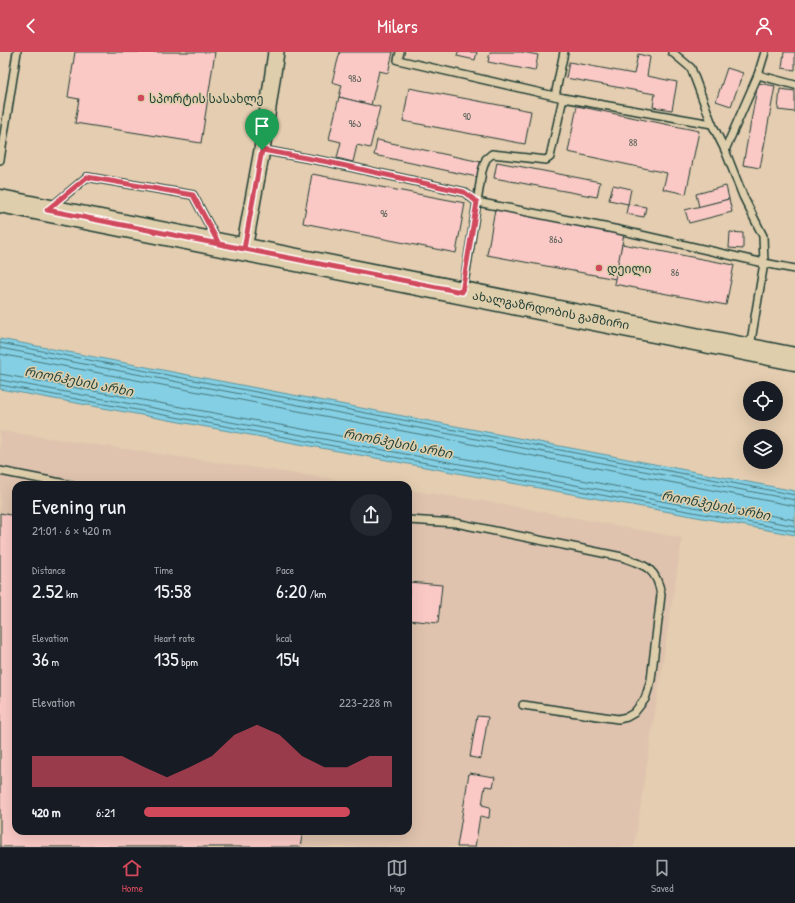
<!DOCTYPE html>
<meta charset="utf-8">
<style>
:root{--surface:#171b24;--page:#242831;--text:#f1f3f6;--muted:#9ea1a6;--line:#363941;--accent:#d1495b}
body{margin:0;font-family:"Patrick Hand","Noto Sans Georgian",sans-serif;background:var(--page);color:var(--text);height:100vh;display:flex;flex-direction:column;font-size:15px;white-space:nowrap}
*{box-sizing:border-box;margin:0}
p{font-size:13px;color:var(--muted)}
.icon{flex:none;width:22px;height:22px;fill:none;stroke:currentColor;stroke-width:2;stroke-linecap:round;stroke-linejoin:round}
.map{position:relative;flex:1;overflow:hidden}
.details{position:absolute;left:12px;top:429px;width:400px;height:354px;display:flex;flex-direction:column;background:var(--surface);border-radius:12px;box-shadow:0 4px 16px #0002}
.details>*{flex:none}
.controls{position:absolute;left:743px;top:329px;display:grid;gap:8px}
.controls a{display:grid;place-items:center;width:40px;height:40px;border-radius:50%;background:var(--surface);box-shadow:0 4px 16px #0002;font-size:20px}
.pin{position:absolute;display:grid;place-items:center;width:34px;height:34px;color:#fff;margin:-41px -17px;border-radius:50% 50% 50% 0;rotate:-45deg;box-shadow:0 0 4px #0007}
.pin .icon{rotate:45deg}
.round{display:grid;place-items:center;flex:none;width:42px;height:42px;border-radius:21px;background:var(--page)}
.headline{display:flex;align-items:center;justify-content:space-between;height:68px;padding:0 20px}
h1{font-size:22px;font-weight:600;line-height:30px}
.stats{display:grid;grid-template-columns:repeat(3,1fr);gap:6px;height:68px;padding:4px 20px}
.stats div{display:grid;align-content:center}
.stats b{font-size:20px;font-weight:600}
.stats small{font-size:11px;font-weight:400}
.stats p{font-size:11px}
.chart{height:112px;padding:8px 20px}
.chart p{display:flex;justify-content:space-between}
.chart svg{width:100%;height:72px;margin-top:4px;fill:var(--accent);opacity:.7}
ul{padding:0 20px;list-style:none;font-size:13px}
li{display:grid;grid-template-columns:64px 48px 1fr;align-items:center;height:30px}
li i{height:10px;border-radius:5px;background:var(--accent)}
header{display:flex;justify-content:space-between;align-items:center;height:52px;padding:0 20px;background:var(--accent);color:#fff;font-size:18px;font-weight:600}
.dock{display:flex;justify-content:space-around;align-items:center;height:56px;border-top:1px solid var(--line);background:var(--surface);font-size:11px;color:var(--muted)}
.dock a{display:grid;justify-items:center;gap:2px}
.dock .active{color:var(--accent)}
.map>svg:first-child{display:block}
.built{fill:#dfc3ae}
.water{fill:#84cfe4;stroke:#5c959e}
.lines{fill:none;stroke-linecap:round;stroke-linejoin:round}
.shore{stroke:#47777a;stroke-width:1}
.building{fill:#fac9c5;stroke:#1f3d34}
.service-casing{stroke:#1f3d34;stroke-width:10}
.minor-casing{stroke:#1f3d34;stroke-width:18}
.primary-casing{stroke:#1f3d34;stroke-width:25}
.service{stroke:#dfceab;stroke-width:7}
.minor{stroke:#dfceab;stroke-width:15}
.primary{stroke:#dfceab;stroke-width:22}
.route-casing{stroke:#fff;stroke-width:8}
.route{stroke:#d1495b;stroke-width:5}
.poi-dot{fill:#d1495b;stroke:#dfceab;stroke-width:1.5}
.labels{text-anchor:middle;dominant-baseline:central;stroke-width:3;stroke-linejoin:round;paint-order:stroke}
.number-label{font-size:10px;fill:#566058}
.poi-label{font-size:12px;fill:#1f3d34;stroke:#dfceab;text-anchor:start}
.street-label{font-size:12px;fill:#1f3d34;stroke:#dfceab}
.water-label{font-size:13px;font-style:italic;fill:#24443d;stroke:#dfceab}
</style>
<header><svg class="icon" aria-label="back" viewBox="0 0 24 24"><path d="M15 5l-7 7 7 7"/></svg>Milers<svg class="icon" aria-label="person" viewBox="0 0 24 24"><circle cx="12" cy="8" r="4"/><path d="M4 21q1-7 8-7t8 7"/></svg></header>
<div class="map">
<svg width="795" height="795" viewBox="0 0 795 795">
<rect width="100%" height="100%" fill="#e4cdb0"/>
<filter id="ink" filterUnits="userSpaceOnUse"><feTurbulence type="fractalNoise" baseFrequency=".025" numOctaves="2"/><feDisplacementMap in="SourceGraphic" scale="8" xChannelSelector="R" yChannelSelector="G"/><feConvolveMatrix kernelMatrix="1 2 1 2 8 2 1 2 1" color-interpolation-filters="sRGB"/></filter>
<g filter="url(#ink)">
<!-- built -->
<polygon class="built" points="0,379 374,433 16,433 16,779 408,779 408,438 502,452 682,486 634,795 0,795"/>
<!-- water -->
<polygon class="water" points="0,287 795,439 795,483 0,337"/>
<g class="lines">
<!-- shore -->
<g class="shore">
<polyline points="0,291 795,443"/>
<polyline points="0,296 795,448"/>
<polyline points="0,302 795,454"/>
<polyline points="0,322 598,431 795,468"/>
<polyline points="0,328 597,437 795,474"/>
<polyline points="0,333 596,442 795,479"/>
</g>
</g>
<!-- building -->
<g class="building">
<polygon points="75,0 215,0 201,91 75,71 79,47 68,45"/>
<polygon points="340,0 393,0 388,21 379,19 371,53 339,45 342,33 332,30"/>
<polygon points="458,0 477,0 475,8 457,4"/>
<polygon points="490,0 522,0 538,3 535,19 488,10"/>
<polygon points="784,0 795,0 795,18 782,16"/>
<polygon points="638,2 650,5 647,24 677,30 672,58 653,55 655,42 566,26 569,10 634,22"/>
<polygon points="727,16 743,21 731,54 716,49"/>
<polygon points="758,31 775,34 760,116 743,113"/>
<polygon points="409,36 531,59 525,92 403,69"/>
<polygon points="780,37 795,39 795,60 778,58"/>
<polygon points="339,45 380,55 370,96 357,93 353,110 337,106 341,90 329,87"/>
<polygon points="577,54 699,79 686,142 663,137 667,121 568,100"/>
<polygon points="377,88 481,110 477,125 374,103"/>
<polygon points="497,110 600,130 597,145 494,126"/>
<polygon points="312,122 465,151 456,201 303,171"/>
<polygon points="613,133 631,137 628,152 609,148"/>
<polygon points="726,134 729,147 699,155 696,142"/>
<polygon points="729,147 732,160 689,171 685,158"/>
<polygon points="628,152 646,155 644,165 626,162"/>
<polygon points="495,157 624,181 616,227 487,203"/>
<polygon points="730,180 743,181 743,197 729,196"/>
<polygon points="622,192 734,213 726,253 614,232"/>
<polygon points="0,461 16,464 16,779 303,779 300,795 0,795"/>
<polygon points="409,530 442,533 438,571 408,568"/>
<polygon points="477,664 488,665 481,707 470,705"/>
<polygon points="469,721 495,725 493,735 485,734 482,753 490,755 489,766 480,764 475,795 457,795"/>
</g>
<g class="lines">
<defs>
<g id="service">
<polyline points="400,0 398,8 563,46 712,72"/>
<polyline points="672,0 691,16 712,72 725,98"/>
<polyline points="758,23 795,33"/>
<polyline points="555,44 564,0"/>
<polyline points="262,98 328,110 464,140 477,150 619,178 764,211 763,184 743,144 725,98 758,23 765,0"/>
<polyline points="0,108 17,0"/>
<polyline points="51,155 87,125 193,143 217,188"/>
<polyline points="463,238 482,119 486,107 492,102 546,108 550,105 563,46"/>
<polyline points="750,295 764,211 795,217"/>
<polyline points="0,419 71,433"/>
<path d="M 408,468 L 456,471 L 622,505 C 645,513 657,516 661,543 L 651,628 L 645,647 L 634,661 L 627,665 L 618,667 L 523,653"/>
</g>
<polyline id="minor" points="244,197 262,98 276,0"/>
<polyline id="primary" points="0,149 795,307"/>
</defs>
<!-- service casing -->
<use href="#service" class="service-casing"/>
<!-- minor casing -->
<use href="#minor" class="minor-casing"/>
<!-- primary casing -->
<use href="#primary" class="primary-casing"/>
<!-- service -->
<use href="#service" class="service"/>
<!-- minor -->
<use href="#minor" class="minor"/>
<!-- primary -->
<use href="#primary" class="primary"/>
</g>
</g>
<g class="lines" filter="url(#ink)">
<defs>
<polyline id="route" points="262,98 244,197 219,192 47,158 87,125 193,143 219,192 462,240 477,150 464,140 328,110 262,98"/>
</defs>
<!-- route casing -->
<use href="#route" class="route-casing"/>
<!-- route -->
<use href="#route" class="route"/>
</g>
<!-- markers -->
<g class="poi-dot">
<circle cx="141" cy="46" r="4"/>
<circle cx="599" cy="216" r="4"/>
</g>
<g class="labels">
<!-- number labels -->
<g class="number-label">
<text x="355" y="26">98ა</text>
<text x="467" y="64">90</text>
<text x="355" y="71">96ა</text>
<text x="633" y="90">88</text>
<text x="384" y="161">96</text>
<text x="556" y="187">86ა</text>
<text x="675" y="220">86</text>
</g>
<!-- poi labels -->
<g class="poi-label">
<text x="149" y="46">სპორტის სასახლე</text>
<text x="607" y="216">დეილი</text>
</g>
<!-- street labels -->
<g class="street-label">
<text transform="translate(551 258) rotate(11)">ახალგაზრდობის გამზირი</text>
</g>
<!-- water labels -->
<g class="water-label">
<text transform="translate(79 329) rotate(11)">რიონჰესის არხი</text>
<text transform="translate(398 391) rotate(11)">რიონჰესის არხი</text>
<text transform="translate(716 453) rotate(11)">რიონჰესის არხი</text>
</g>
</g>
</svg>
<div class="controls">
<a><svg class="icon" aria-label="locate" viewBox="0 0 24 24"><circle cx="12" cy="12" r="6"/><path d="M12 2v4M12 18v4M2 12h4M18 12h4"/></svg></a>
<a><svg class="icon" aria-label="layers" viewBox="0 0 24 24"><path d="M12 4l9 5-9 5-9-5zM3 14l9 5 9-5"/></svg></a>
</div>
<div class="pin" style="left:262px;top:98px;background:#1e9e55"><svg class="icon" aria-label="arrive" viewBox="0 0 24 24"><path d="M6 21V4h12l-3 4 3 4H6"/></svg></div>
<section class="details">
<div class="headline"><div><h1>Evening run</h1><p>21:01 · 6 × 420 m</p></div><a class="round"><svg class="icon" aria-label="share" viewBox="0 0 24 24"><path d="M12 15V3M7 8l5-5 5 5M5 13v7h14v-7"/></svg></a></div>
<div class="stats">
<div><p>Distance</p><b>2.52<small> km</small></b></div>
<div><p>Time</p><b>15:58</b></div>
<div><p>Pace</p><b>6:20<small> /km</small></b></div>
</div>
<div class="stats">
<div><p>Elevation</p><b>36<small> m</small></b></div>
<div><p>Heart rate</p><b>135<small> bpm</small></b></div>
<div><p>kcal</p><b>154</b></div>
</div>
<div class="chart"><p><span>Elevation</span>223–228 m</p>
<svg viewBox="0 0 160 44" preserveAspectRatio="none"><path d="M0 44V25L10 25L20 25L30 25L40 25L50 32L60 38L70 32L80 25L90 12L100 6L110 12L120 25L130 32L140 32L150 25L160 25V44z"/></svg>
</div>
<ul>
<li><b>420 m</b>6:21<i style="width:83%"></i></li>
</ul>
</section>
</div>
<nav class="dock">
<a class="active"><svg class="icon" aria-label="home" viewBox="0 0 24 24"><path d="M3 11l9-7 9 7M6 9v11h12V9"/></svg>Home</a>
<a><svg class="icon" aria-label="map" viewBox="0 0 24 24"><path d="M3 6l6-2 6 2 6-2v14l-6 2-6-2-6 2zM9 4v14M15 6v14"/></svg>Map</a>
<a><svg class="icon" aria-label="saved" viewBox="0 0 24 24"><path d="M7 4h10v16l-5-4-5 4z"/></svg>Saved</a>
</nav>
